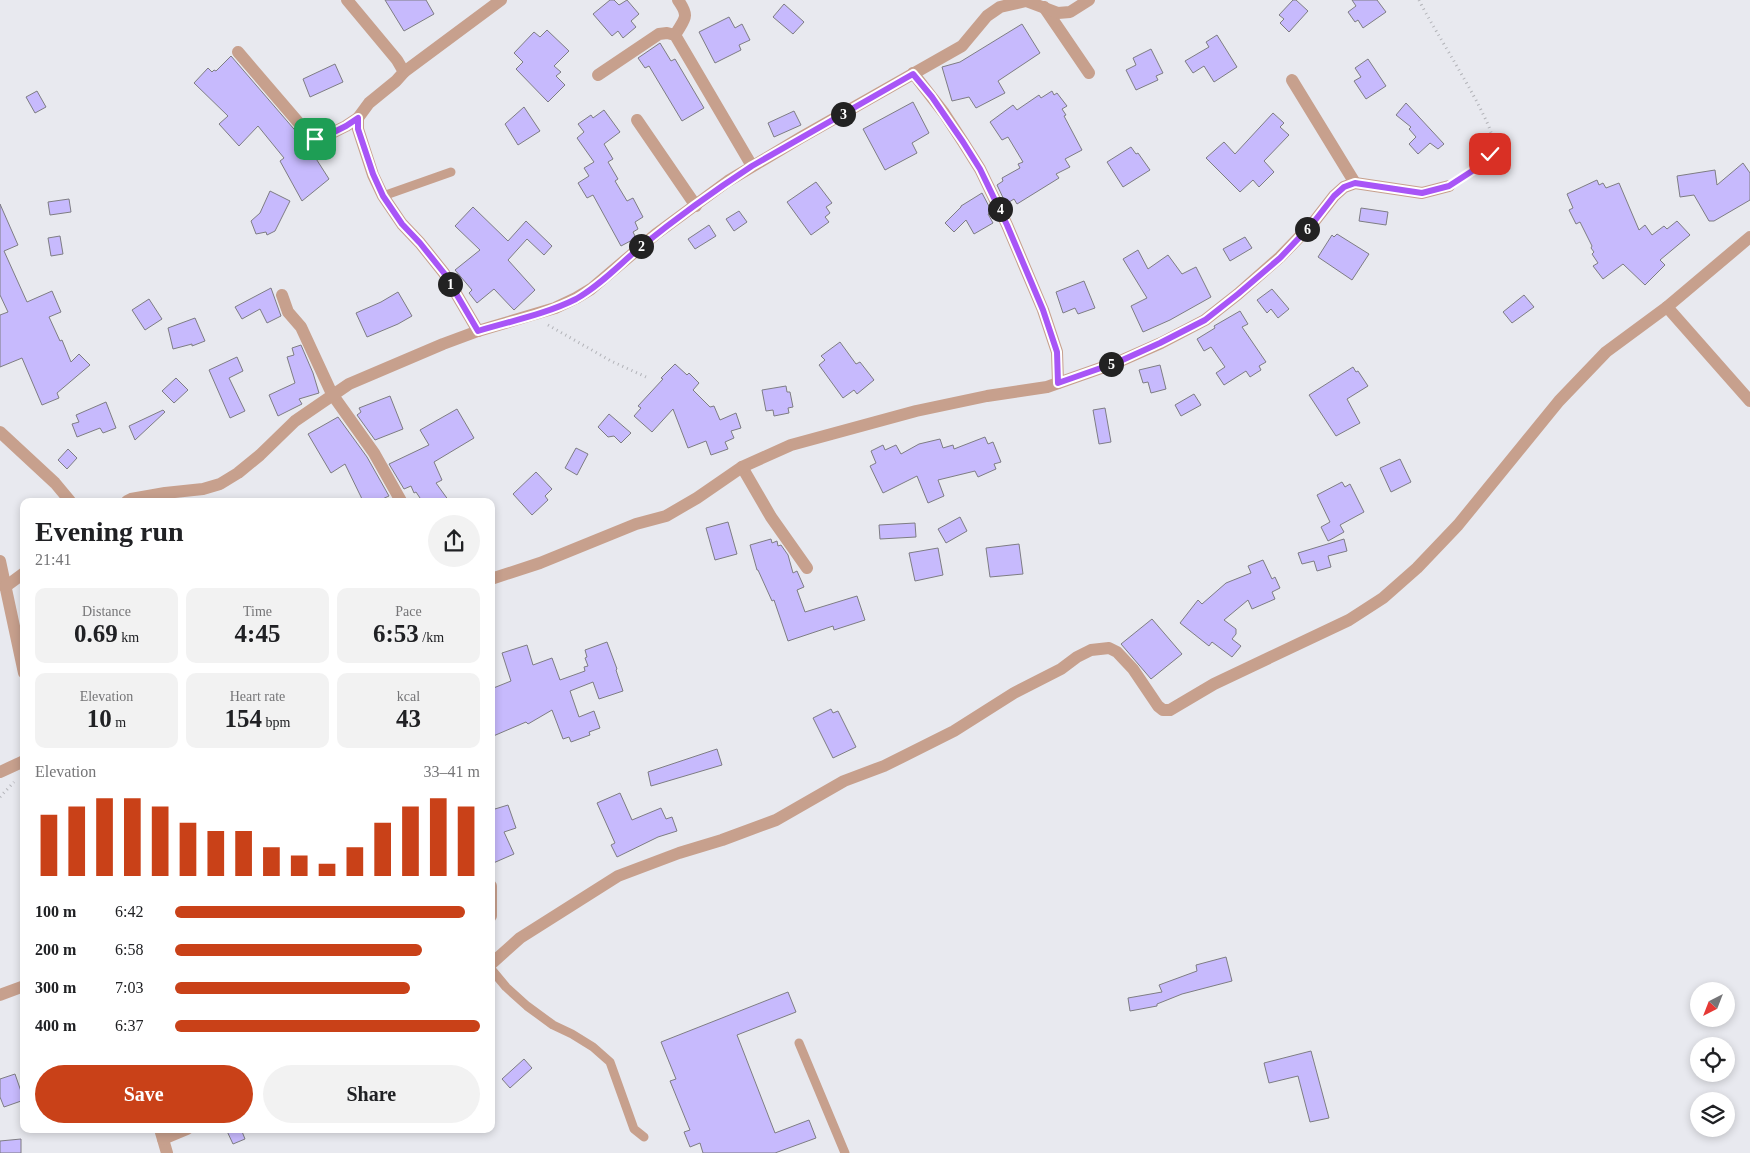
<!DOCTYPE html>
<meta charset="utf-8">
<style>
:root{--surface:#fff;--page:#f2f2f2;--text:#202124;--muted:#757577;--accent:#c94118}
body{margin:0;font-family:"Times New Roman",serif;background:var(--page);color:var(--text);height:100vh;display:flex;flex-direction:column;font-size:19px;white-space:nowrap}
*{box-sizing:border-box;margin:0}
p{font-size:16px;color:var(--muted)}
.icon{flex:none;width:28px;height:28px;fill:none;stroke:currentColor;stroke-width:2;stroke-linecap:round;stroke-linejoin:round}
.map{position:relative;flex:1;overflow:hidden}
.side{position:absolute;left:20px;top:498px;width:475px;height:635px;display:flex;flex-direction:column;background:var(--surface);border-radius:10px;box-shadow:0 2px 8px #0003}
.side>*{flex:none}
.needle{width:32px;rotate:222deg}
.controls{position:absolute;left:1690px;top:982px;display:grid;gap:10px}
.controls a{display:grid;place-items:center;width:45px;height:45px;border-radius:50%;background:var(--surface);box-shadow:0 2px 8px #0003;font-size:25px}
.pin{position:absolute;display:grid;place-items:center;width:42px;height:42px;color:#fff;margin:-21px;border-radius:10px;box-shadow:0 2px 8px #0006}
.km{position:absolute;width:25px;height:25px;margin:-12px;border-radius:50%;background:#222;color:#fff;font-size:14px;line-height:25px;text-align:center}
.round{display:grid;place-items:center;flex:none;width:52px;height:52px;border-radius:26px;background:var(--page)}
.overview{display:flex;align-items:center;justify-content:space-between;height:85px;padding:0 15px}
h1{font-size:28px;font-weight:700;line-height:38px}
.figures{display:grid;grid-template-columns:repeat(3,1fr);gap:8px;height:85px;padding:5px 15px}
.figures div{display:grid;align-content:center;border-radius:10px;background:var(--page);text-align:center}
.figures b{font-size:25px;font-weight:700}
.figures small{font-size:14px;font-weight:400}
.figures p{font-size:14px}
.chart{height:140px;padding:10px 15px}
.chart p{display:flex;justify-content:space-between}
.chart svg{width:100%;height:90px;margin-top:5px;stroke:var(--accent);stroke-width:6}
.primary-button{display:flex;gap:10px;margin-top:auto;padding:10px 15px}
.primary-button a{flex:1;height:58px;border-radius:30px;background:var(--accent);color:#fff;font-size:20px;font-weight:700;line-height:58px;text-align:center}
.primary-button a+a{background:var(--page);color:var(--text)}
ul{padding:0 15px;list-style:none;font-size:16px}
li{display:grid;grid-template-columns:80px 60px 1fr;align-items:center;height:38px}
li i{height:12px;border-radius:6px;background:var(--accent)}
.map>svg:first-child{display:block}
.building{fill:#c7bafd;stroke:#7e7d83}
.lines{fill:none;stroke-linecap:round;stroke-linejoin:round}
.path{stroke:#b2b3b8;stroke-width:3;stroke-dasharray:1 4;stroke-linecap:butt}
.lane{stroke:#c7a08d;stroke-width:9}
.street{stroke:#c7a08d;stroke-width:12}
.route-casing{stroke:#fff;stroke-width:10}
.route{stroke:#a855f7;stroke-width:6}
</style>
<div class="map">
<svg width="1750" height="1153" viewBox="0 0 1750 1153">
<rect width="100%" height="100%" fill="#e8e9ef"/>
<!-- building -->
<g class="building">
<polygon points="385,0 426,0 434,14 404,31"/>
<polygon points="610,0 614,0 619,5 627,0 639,14 631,21 636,27 623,38 618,31 612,36 593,14"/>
<polygon points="1293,0 1296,0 1308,11 1289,32 1280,23 1284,19 1279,15"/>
<polygon points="1352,0 1377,0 1386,12 1363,28 1358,20 1355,22 1348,12 1356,6"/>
<polygon points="784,4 804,22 793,34 773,17"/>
<polygon points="729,17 735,28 742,24 750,40 739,45 741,50 715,63 699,32"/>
<polygon points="1022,24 1040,53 998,81 1005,93 976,108 969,97 952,101 942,67 960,62"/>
<polygon points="547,30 569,51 554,66 561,72 556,76 565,85 548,102 516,69 523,62 514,53 534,32 540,37"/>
<polygon points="1217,35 1237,67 1214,82 1204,66 1193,73 1185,61 1209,47 1206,42"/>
<polygon points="660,43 671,61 675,59 704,108 682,121 649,66 645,68 638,58"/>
<polygon points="1151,49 1163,73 1156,76 1158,80 1136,90 1126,70 1136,65 1133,58"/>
<polygon points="231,56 306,143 329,179 302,201 280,161 284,158 258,126 239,146 219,124 228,116 194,83 208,68 212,72 214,70 216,71"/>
<polygon points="1368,59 1386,86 1366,99 1354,81 1361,77 1355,68"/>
<polygon points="335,64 343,82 310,97 303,79"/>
<polygon points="37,91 46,107 35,113 26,97"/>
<polygon points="1052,91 1054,95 1057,93 1067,106 1062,109 1066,115 1064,116 1082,150 1065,159 1070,167 1056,174 1059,178 1017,204 1014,199 1006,204 997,185 1003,181 1002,178 1020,168 1018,164 1023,162 1008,137 1002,140 990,122 1013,105 1017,110 1039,95 1041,98"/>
<polygon points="913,102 929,133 912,143 917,153 885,170 863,129"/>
<polygon points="1406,103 1444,144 1438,149 1430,143 1418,154 1409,144 1416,137 1409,129 1411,127 1396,115"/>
<polygon points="524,107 540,131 518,145 505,124"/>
<polygon points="604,110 620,132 604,144 613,159 608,162 618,179 615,181 627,201 633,198 643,217 635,222 638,229 633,232 636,238 621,246 593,195 587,198 578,183 589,176 584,168 594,162 577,138 584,132 578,124 591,115 593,118"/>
<polygon points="794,111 801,125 774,137 768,123"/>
<polygon points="1273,113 1284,123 1280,127 1289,135 1264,161 1274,172 1259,187 1253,180 1240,192 1206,158 1224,142 1235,154"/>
<polygon points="1131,147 1136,154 1138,153 1150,170 1123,187 1107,162"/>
<polygon points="1743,163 1750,173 1750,200 1714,221 1709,221 1694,195 1680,197 1677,176 1715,170 1717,185"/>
<polygon points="1597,180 1599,185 1603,183 1606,188 1619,183 1639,230 1645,225 1652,235 1664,226 1667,229 1677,221 1690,235 1660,260 1665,265 1645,285 1623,264 1603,279 1593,266 1598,263 1592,254 1594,252 1591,248 1592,246 1580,222 1576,224 1569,210 1573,208 1567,194"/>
<polygon points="816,182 832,203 826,207 830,213 825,217 829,222 811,235 787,202"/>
<polygon points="270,191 290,201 275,231 267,235 266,232 256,234 251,221 260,213"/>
<polygon points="982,193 992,212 988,214 993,223 974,234 966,220 954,232 945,223 961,207 961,206"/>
<polygon points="69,199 71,212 50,215 48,202"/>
<polygon points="0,204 18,245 4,251 27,302 52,291 61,312 49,317 60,341 62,340 71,362 79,354 90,365 57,393 59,398 42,405 22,358 0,367 0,315 8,312 0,295"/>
<polygon points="473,207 508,241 526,221 552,246 544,255 527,239 508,260 535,290 514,310 494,289 477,303 469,293 472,290 455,270 480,250 455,226"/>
<polygon points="1361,208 1388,212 1386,225 1359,221"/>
<polygon points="739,211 747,222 734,231 726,219"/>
<polygon points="709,225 716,236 695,249 688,239"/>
<polygon points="1337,234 1369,254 1352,280 1318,257 1332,235 1334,237"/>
<polygon points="60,236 63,254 51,256 48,238"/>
<polygon points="1245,237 1252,248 1230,261 1223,249"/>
<polygon points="1138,250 1148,269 1168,255 1182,274 1196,267 1211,297 1170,320 1143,332 1131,306 1147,298 1123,259"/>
<polygon points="1084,281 1095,308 1078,314 1075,308 1063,313 1056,292"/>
<polygon points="271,288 281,316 267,323 260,309 242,319 235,307"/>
<polygon points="1272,289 1289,309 1278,318 1271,309 1267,313 1257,300"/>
<polygon points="398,292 412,316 398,324 367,337 356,313 381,302"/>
<polygon points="1524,295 1534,307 1512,323 1503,312"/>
<polygon points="149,299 162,319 145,330 132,310"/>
<polygon points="1240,311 1248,324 1242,327 1266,362 1259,366 1261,370 1250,377 1246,371 1224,385 1216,373 1225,367 1211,347 1204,351 1197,339 1215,328 1214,326"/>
<polygon points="195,318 205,341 192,346 192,344 173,349 168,328"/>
<polygon points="840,342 856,364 860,362 874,380 857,394 854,390 843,398 819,365 825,360 821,356"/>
<polygon points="301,345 313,373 319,393 299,399 302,404 278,416 269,395 295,383 287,357 294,355 292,348"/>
<polygon points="237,357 243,371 229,378 245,411 230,418 209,370"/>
<polygon points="675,364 687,375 689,373 699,383 693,390 710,407 714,406 720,420 736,413 741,428 731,431 734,438 725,442 728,449 711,455 706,441 688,448 673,409 652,432 634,416 641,408 638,406 663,379 661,378"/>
<polygon points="1160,365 1166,389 1151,393 1148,382 1143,383 1139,370"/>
<polygon points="1353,367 1356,372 1358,371 1368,386 1347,399 1360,423 1336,436 1309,395"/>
<polygon points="176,378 188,390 174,403 162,391"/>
<polygon points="786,386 787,392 790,392 793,407 788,408 789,413 774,416 773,410 766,411 762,390"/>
<polygon points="1194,394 1201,405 1181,416 1175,405"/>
<polygon points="390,396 403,429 375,440 357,415 361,412 359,408"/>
<polygon points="106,402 116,428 103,433 100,428 77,437 72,424 79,422 76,415"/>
<polygon points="1105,408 1111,442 1099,444 1093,410"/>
<polygon points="457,409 474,438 434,462 442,480 436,483 449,501 422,501 416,492 414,493 411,486 404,489 389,464 429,445 420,430"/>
<polygon points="163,410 165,412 135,440 129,426"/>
<polygon points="609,414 631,433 621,443 614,436 608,437 598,427"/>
<polygon points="338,417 367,457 389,496 378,501 363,501 345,464 331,473 308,434"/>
<polygon points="985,437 988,444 993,442 1001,462 994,464 996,469 978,477 975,471 938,480 944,496 928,503 917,476 883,493 870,466 876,463 871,451 883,445 885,450 896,445 901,454 919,444 940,439 943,448 953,445 954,449"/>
<polygon points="576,448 588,454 577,475 565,468"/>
<polygon points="68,449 77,458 67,469 58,460"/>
<polygon points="1400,459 1411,482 1391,492 1380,468"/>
<polygon points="536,472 552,489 545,496 548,500 532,515 513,494"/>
<polygon points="1342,482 1345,487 1350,484 1364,512 1340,525 1344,532 1328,541 1321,527 1330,522 1317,495"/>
<polygon points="960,517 967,531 946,543 938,529"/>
<polygon points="728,522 737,554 715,560 706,528"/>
<polygon points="915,523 916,537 880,539 879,525"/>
<polygon points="771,539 772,543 777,541 778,546 781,545 788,555 793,573 797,571 804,587 797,590 805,612 857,596 865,620 834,630 833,626 788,641 774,600 772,601 758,570 757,570 750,545"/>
<polygon points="1344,539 1347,551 1328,556 1331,567 1317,571 1314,561 1302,564 1298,553"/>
<polygon points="1019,544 1023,574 990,577 986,548"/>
<polygon points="938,548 943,575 915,581 909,553"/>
<polygon points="1263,560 1272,579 1275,577 1280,588 1272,592 1275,599 1252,609 1248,600 1224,620 1236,629 1236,634 1232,639 1241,646 1232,657 1212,642 1209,646 1180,623 1198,600 1202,604 1226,583 1251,573 1248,566"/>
<polygon points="1152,619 1182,654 1151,679 1121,644"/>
<polygon points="607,642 617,669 616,670 623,691 599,699 593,682 570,691 579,717 594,711 600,728 589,732 590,735 571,742 569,737 563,739 552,710 528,724 526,722 491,737 491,689 511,681 502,653 527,645 533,665 552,658 560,680 585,671 584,667 588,666 585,658 587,657 585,650"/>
<polygon points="831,709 833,713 838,711 856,747 833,758 813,718"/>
<polygon points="717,749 722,765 651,786 648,772"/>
<polygon points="620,793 632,820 661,808 666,819 672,817 677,831 658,837 617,857 611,845 615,843 597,803"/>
<polygon points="491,801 495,809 508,805 516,828 504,832 514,854 491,864"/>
<polygon points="1226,957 1232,981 1182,994 1157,1004 1157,1006 1130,1011 1128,998 1162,992 1159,985 1197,971 1196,965"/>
<polygon points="788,992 796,1012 737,1035 775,1133 809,1120 816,1138 775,1153 703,1153 700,1143 690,1147 684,1132 690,1130 670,1081 676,1079 661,1042"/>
<polygon points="1311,1051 1329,1118 1310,1122 1298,1076 1269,1083 1264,1063"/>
<polygon points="524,1059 532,1068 510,1088 502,1079"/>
<polygon points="15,1074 24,1100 4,1107 0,1097 0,1079"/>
<polygon points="226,1129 241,1129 245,1139 233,1144"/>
<polygon points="21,1139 21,1153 0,1153 0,1141"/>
</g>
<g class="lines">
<!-- path -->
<g class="path">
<path d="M 1419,0 C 1431,26 1495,123 1493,143 C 1491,162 1474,169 1460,178"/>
<polyline points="548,325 611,361 646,377"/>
<polyline points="0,797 14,782"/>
</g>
<!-- lane -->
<g class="lane">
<polyline points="383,196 451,172"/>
<polyline points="491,969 506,987 527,1006 553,1025 572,1034 593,1047 610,1062 634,1129 644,1137"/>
<polyline points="799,1043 845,1153"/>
</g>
<!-- street -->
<g class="street">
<polyline points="347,0 397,60 404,72 396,81 369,103 358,118 358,129 373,175 383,196 402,224 420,243 444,273 478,331"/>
<polyline points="1044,7 1089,73"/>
<path d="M 675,35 C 685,18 690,17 678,0"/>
<polyline points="238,52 310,136 315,139 320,139 346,126 358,118"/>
<polyline points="404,72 501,0"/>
<polyline points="913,73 944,113 963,142 980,169 1007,225 1043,310 1057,352 1058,383"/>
<polyline points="598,75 659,34 667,33 675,35 752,166"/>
<polyline points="1292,80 1355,183"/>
<polyline points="637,120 696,206"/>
<polyline points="282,295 288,312 301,327 332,394 374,453 401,501"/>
<polyline points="1667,307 1750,401"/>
<polyline points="0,432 55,483 70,501"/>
<polyline points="742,467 771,517 807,568"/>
<polyline points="127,501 131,499 165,493 203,489 220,484 238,473 260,455 295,421 349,384 443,344 478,331 555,308 576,298 591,289 656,234 728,181 800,138 962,46 987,16 1000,7 1026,1 1058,13 1070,12 1089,0"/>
<polyline points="0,561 24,673"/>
<polyline points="491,579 540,563 636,524 666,516 697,498 742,467 791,445 916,411 987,396 1047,387 1118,362 1161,343 1205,320 1238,294 1280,257 1313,223 1334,196 1344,187 1355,183 1422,193 1449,186"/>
<polyline points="5,587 24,573"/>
<polyline points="0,772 24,761"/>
<polyline points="491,886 491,916"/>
<polyline points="491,964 520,938 618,876 679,853 722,840 776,820 844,781 884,766 954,731 1014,693 1061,669 1077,657 1091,650 1109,648 1117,652 1133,669 1158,706 1163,710 1170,710 1214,684 1349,620 1383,598 1417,568 1458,525 1559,401 1606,352 1667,307 1750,237"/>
<polyline points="0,995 24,986"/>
<polyline points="160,1129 167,1153"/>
<polyline points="163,1139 187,1129"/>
</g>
</g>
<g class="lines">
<defs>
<path id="route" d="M 315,139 L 320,139 L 346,126 L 358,118 L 358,129 L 373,174 L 383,196 L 402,224 L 420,243 L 444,273 L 478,331 C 511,321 546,314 576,299 C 599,286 618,266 638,249 C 674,220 712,192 752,166 L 913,74 L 932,97 L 963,142 L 980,169 L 1007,225 L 1043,310 L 1057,352 L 1058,383 L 1118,362 L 1160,343 L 1205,320 L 1238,294 L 1280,258 L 1313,223 L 1334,196 L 1344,187 L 1355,183 L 1422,193 L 1449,186 L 1483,164 L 1490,154"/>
</defs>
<!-- route casing -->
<use href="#route" class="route-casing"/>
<!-- route -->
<use href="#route" class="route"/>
</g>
</svg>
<div class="controls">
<a><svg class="needle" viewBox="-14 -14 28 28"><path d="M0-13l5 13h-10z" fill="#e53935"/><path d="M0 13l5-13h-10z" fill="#757577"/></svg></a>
<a><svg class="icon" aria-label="locate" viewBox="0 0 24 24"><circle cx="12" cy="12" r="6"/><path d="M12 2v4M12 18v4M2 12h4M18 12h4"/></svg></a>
<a><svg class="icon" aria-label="layers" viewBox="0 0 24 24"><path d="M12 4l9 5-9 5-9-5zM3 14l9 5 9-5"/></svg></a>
</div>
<div class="pin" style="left:315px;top:139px;background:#1e9e55"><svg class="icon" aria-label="arrive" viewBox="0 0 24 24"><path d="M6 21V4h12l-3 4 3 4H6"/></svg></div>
<div class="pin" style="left:1490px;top:154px;background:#d93025"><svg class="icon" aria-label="check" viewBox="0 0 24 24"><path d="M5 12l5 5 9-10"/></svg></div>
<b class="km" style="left:450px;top:284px">1</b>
<b class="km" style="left:641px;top:246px">2</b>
<b class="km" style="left:843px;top:114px">3</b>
<b class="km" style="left:1000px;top:209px">4</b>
<b class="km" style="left:1111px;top:364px">5</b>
<b class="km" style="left:1307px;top:229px">6</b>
<section class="side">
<div class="overview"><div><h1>Evening run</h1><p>21:41</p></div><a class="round"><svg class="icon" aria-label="share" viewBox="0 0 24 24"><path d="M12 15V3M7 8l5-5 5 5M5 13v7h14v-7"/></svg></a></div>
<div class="figures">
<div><p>Distance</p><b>0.69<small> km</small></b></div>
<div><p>Time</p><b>4:45</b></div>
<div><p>Pace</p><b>6:53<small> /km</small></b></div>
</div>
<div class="figures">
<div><p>Elevation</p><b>10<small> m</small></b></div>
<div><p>Heart rate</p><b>154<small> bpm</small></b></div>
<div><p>kcal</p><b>43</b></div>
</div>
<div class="chart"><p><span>Elevation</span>33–41 m</p>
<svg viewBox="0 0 160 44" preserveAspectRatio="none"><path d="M5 44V14M15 44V10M25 44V6M35 44V6M45 44V10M55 44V18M65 44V22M75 44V22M85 44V30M95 44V34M105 44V38M115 44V30M125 44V18M135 44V10M145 44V6M155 44V10"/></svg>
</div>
<ul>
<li><b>100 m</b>6:42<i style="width:95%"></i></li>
<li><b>200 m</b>6:58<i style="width:81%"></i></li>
<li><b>300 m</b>7:03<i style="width:77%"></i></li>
<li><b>400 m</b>6:37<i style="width:100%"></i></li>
</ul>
<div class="primary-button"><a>Save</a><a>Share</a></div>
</section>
</div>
